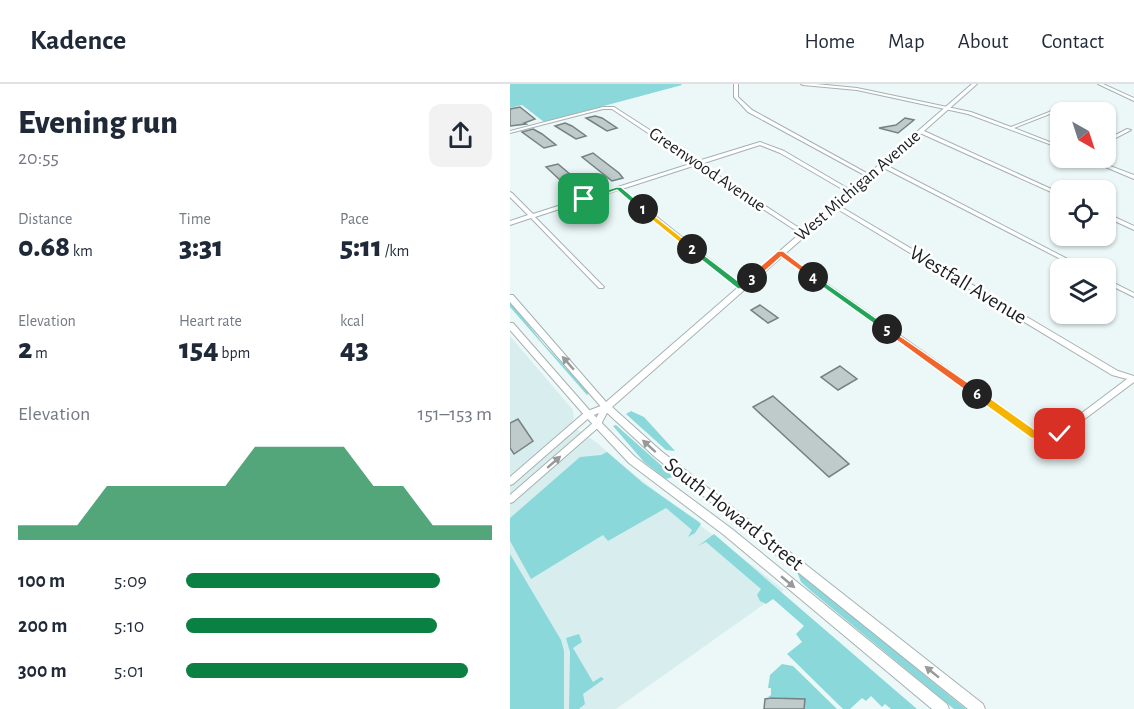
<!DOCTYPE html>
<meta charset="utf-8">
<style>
:root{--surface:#fff;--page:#f2f2f3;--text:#1f2937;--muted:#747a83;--line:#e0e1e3;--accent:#0b8043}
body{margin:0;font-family:"Alegreya Sans",sans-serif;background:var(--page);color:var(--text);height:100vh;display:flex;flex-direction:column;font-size:22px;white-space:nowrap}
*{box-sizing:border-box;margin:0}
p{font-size:20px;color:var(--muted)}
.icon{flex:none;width:33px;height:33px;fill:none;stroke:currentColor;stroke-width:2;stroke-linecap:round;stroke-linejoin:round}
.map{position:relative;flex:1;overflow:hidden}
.drawer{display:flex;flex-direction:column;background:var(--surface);width:510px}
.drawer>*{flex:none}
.needle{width:39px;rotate:141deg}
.controls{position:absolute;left:540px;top:18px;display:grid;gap:12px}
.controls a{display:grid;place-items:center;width:66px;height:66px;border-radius:12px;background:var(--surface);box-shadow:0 2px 4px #0004;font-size:30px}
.pin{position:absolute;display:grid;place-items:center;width:51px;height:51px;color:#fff;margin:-26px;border-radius:12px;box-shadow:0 3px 9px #0006}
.km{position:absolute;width:30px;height:30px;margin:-15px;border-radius:50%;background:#222;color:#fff;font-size:16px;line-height:30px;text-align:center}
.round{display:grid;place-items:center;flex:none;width:63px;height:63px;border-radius:12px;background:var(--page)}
.overview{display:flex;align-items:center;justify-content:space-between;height:102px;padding:0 18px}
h1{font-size:33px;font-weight:800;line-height:45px}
.stats{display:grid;grid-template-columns:repeat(3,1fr);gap:9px;height:102px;padding:6px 18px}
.stats div{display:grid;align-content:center}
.stats b{font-size:30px;font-weight:800}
.stats small{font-size:16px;font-weight:400}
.stats p{font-size:16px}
.chart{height:168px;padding:12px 18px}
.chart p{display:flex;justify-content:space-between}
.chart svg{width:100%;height:108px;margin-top:6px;fill:var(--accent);opacity:.7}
ul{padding:0 18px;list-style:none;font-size:20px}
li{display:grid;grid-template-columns:96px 72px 1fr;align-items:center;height:45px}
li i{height:15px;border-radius:8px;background:var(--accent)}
header{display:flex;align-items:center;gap:36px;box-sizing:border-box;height:84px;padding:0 30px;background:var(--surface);border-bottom:2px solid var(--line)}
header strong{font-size:28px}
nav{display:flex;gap:33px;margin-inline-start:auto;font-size:21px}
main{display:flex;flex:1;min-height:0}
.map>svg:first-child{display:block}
.built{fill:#d8eeee}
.green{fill:#8bd8da}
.building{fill:#bfcbcb;stroke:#768181;stroke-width:1.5}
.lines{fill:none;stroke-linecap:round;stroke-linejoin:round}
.minor-casing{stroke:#a6b1b1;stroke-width:2}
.tertiary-casing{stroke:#a6b1b1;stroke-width:2}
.minor{fill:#fff;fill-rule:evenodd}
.tertiary{fill:#fff;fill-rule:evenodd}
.oneway{fill:#989a9a}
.split-1{fill:#22a559;stroke:#fff;stroke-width:1.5}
.split-2{fill:#f5b400;stroke:#fff;stroke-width:1.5}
.split-3{fill:#22a559;stroke:#fff;stroke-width:1.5}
.split-4{fill:#f0652b;stroke:#fff;stroke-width:1.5}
.split-5{fill:#22a559;stroke:#fff;stroke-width:1.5}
.split-6{fill:#f0652b;stroke:#fff;stroke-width:1.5}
.split-7{fill:#f5b400;stroke:#fff;stroke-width:1.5}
.labels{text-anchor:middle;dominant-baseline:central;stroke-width:5;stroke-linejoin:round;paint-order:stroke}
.far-street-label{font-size:18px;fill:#1b1f1f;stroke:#fff}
.street-label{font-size:21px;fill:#1b1f1f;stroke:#fff}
</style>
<header>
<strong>Kadence</strong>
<nav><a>Home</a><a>Map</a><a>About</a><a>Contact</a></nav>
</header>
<main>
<section class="drawer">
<div class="overview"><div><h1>Evening run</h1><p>20:55</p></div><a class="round"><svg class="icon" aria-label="share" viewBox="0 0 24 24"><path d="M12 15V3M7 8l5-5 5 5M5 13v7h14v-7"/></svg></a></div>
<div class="stats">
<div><p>Distance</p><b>0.68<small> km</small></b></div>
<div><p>Time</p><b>3:31</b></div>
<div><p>Pace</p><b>5:11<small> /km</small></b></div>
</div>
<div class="stats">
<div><p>Elevation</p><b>2<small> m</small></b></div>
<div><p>Heart rate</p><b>154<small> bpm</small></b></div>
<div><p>kcal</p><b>43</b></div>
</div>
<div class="chart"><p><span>Elevation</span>151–153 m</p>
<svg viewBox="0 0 160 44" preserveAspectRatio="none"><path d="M0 44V38L10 38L20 38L30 22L40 22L50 22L60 22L70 22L80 6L90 6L100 6L110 6L120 22L130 22L140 38L150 38L160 38V44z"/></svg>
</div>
<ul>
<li><b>100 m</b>5:09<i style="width:83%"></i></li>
<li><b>200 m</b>5:10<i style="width:82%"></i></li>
<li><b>300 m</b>5:01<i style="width:92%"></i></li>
</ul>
</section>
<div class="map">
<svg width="624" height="625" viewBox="0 0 624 625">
<rect width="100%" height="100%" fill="#ecf8f8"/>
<!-- built -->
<polygon class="built" points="0,252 63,326 64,334 60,341 86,358 125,391 274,506 106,625 0,625"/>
<!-- green -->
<g class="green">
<polygon points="0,0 171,0 172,1 34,38 12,21 0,24"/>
<polygon points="0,218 33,259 79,309 77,311 0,223"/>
<polygon points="121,327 134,333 165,367 156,366 116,330"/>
<polygon points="106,341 162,391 163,393 156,395 134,378 103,342"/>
<polygon points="97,368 133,399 189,438 191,440 185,449 178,453 182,446 156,424 98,457 93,451 21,495 0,457 0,434 70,373 91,371"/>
<polygon points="204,450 407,625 381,625 375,620 372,623 361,612 356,617 352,614 340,625 333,625 277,570 292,558 286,550 294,542 263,515 256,520 250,517 247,511 251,505 196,458 188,462"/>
<polygon points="0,470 51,556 54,567 54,625 0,625"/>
<polygon points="287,488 292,491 456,625 444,625 301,507 291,498"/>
<polygon points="69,550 72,558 63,564 83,598 91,593 94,595 73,610 75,620 69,625 59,625 60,568 56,554"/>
<polygon points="272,580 283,582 327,625 294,625 295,615 258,613 261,611 261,604 258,604 260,591"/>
</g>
<!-- building -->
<g class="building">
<polygon points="10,23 25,35 14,39 16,40 0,42 0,25"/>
<polygon points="85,32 92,34 107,44 97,47 76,34"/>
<polygon points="395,34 404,36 388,49 369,44 386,41"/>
<polygon points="55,39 62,42 76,52 66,55 45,42"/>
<polygon points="23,45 32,50 46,61 34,64 12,48"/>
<polygon points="83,69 109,89 113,94 102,97 72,73"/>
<polygon points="48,80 74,102 76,105 64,109 36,83"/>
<polygon points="250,221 268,234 258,239 241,226"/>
<polygon points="330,282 347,295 328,306 311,293"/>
<polygon points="263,312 339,380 319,393 243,323"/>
<polygon points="8,335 23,357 4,370 0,364 0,339"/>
<polygon points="261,614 295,615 294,625 254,625 255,615"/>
</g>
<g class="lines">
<defs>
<g id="minor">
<polygon points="224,0 228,0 228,13 242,26 362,92 358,93 238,28 224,13"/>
<polygon points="291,0 306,0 347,4 461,28 501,43 557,21 560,22 504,44 550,62 550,64 458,30 347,6 293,1"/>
<polygon points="588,0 593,0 624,14 624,17"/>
<polygon points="93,23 104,23 188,77 250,58 274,67 344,108 339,109 270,69 250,61 191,80 286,142 297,147 297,149 293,149 282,144 186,81 112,105 233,202 233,204 229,204 108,106 25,133 94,203 93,204 89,204 21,134 0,141 0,137 18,131 0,113 0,108 2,109 23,130 183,79 102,25 93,25 0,49 0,47"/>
<polygon points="617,45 621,46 596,59 596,56"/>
<polygon points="410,47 414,47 550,109 550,112 410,49"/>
<polygon points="574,74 579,74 624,91 624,95"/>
<polygon points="370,80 374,80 575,184 568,184 370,82"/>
<polygon points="326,120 608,287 624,292 624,298 544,358 541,359 526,355 268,170 268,168 272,168 531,351 540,353 617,295 602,291 324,123 324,121"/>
<polygon points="596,129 624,142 624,146 596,133"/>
<polygon points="596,195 624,209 624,213 596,199"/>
<polygon points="96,320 100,323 90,342 3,418 0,419 0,411 84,338 89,329 81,332 3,400 0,401 0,393 75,328"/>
</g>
<g id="tertiary">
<polygon points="462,0 467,0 102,323 151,367 473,620 475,625 458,625 145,373 93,325 0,218 0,211 3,211 96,318"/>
<polygon points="0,239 3,239 81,328 125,373 222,445 437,620 439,625 422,625 214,451 119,379 75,332 0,246"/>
</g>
</defs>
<!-- minor casing -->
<use href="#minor" class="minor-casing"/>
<!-- tertiary casing -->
<use href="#tertiary" class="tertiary-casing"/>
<!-- minor -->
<use href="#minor" class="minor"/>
<!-- tertiary -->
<use href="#tertiary" class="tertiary"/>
</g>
<!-- one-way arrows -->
<defs><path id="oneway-solid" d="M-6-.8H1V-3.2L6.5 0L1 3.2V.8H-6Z" transform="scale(1.5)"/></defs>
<g class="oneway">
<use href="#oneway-solid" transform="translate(58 279) rotate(-131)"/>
<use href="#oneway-solid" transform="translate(139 362) rotate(-138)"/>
<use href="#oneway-solid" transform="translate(44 378) rotate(-41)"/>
<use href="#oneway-solid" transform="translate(278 498) rotate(40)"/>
<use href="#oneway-solid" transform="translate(422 588) rotate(-141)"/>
</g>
<!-- split-1 -->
<polygon class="split-1" points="106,103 111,103 136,124 136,127 131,127 107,106 74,117 70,115"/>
<!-- split-2 -->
<polygon class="split-2" points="133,123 185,164 185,167 180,167 131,127"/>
<!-- split-3 -->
<polygon class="split-3" points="180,164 185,164 231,199 239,192 246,194 234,205 228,205 180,167"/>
<!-- split-4 -->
<polygon class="split-4" points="268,167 273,167 307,193 300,194 271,173 245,196 239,196 239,192"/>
<!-- split-5 -->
<polygon class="split-5" points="303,190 380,244 380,247 374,247 300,194"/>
<!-- split-6 -->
<polygon class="split-6" points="377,243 470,307 470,312 463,312 374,247 374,244"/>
<!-- split-7 -->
<polygon class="split-7" points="463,307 470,307 528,348 539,351 550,347 555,350 540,359 521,354 463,312"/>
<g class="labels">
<!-- far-street labels -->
<g class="far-street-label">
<text transform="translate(197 86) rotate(34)">Greenwood Avenue</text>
<text transform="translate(348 102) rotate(-41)">West Michigan Avenue</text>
</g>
<!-- street labels -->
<g class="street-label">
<text transform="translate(458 201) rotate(31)">Westfall Avenue</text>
<text transform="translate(224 430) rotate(38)">South Howard Street</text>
</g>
</g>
</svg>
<div class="controls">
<a><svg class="needle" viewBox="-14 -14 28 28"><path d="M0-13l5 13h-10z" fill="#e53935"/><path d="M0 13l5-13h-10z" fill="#747a83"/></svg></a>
<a><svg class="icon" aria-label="locate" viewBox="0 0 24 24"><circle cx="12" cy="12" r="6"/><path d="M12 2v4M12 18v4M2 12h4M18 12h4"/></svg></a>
<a><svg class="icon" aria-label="layers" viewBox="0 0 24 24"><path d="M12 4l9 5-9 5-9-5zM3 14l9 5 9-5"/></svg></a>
</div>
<div class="pin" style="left:74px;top:115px;background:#1e9e55"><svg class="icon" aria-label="arrive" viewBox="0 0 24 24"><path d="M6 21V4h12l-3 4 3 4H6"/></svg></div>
<div class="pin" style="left:550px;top:350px;background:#d93025"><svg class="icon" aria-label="check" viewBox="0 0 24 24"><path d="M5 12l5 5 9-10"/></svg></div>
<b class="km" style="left:133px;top:125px">1</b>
<b class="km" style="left:182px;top:165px">2</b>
<b class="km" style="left:242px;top:194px">3</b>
<b class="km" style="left:303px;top:193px">4</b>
<b class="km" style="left:377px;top:245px">5</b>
<b class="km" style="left:467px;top:310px">6</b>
</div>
</main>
